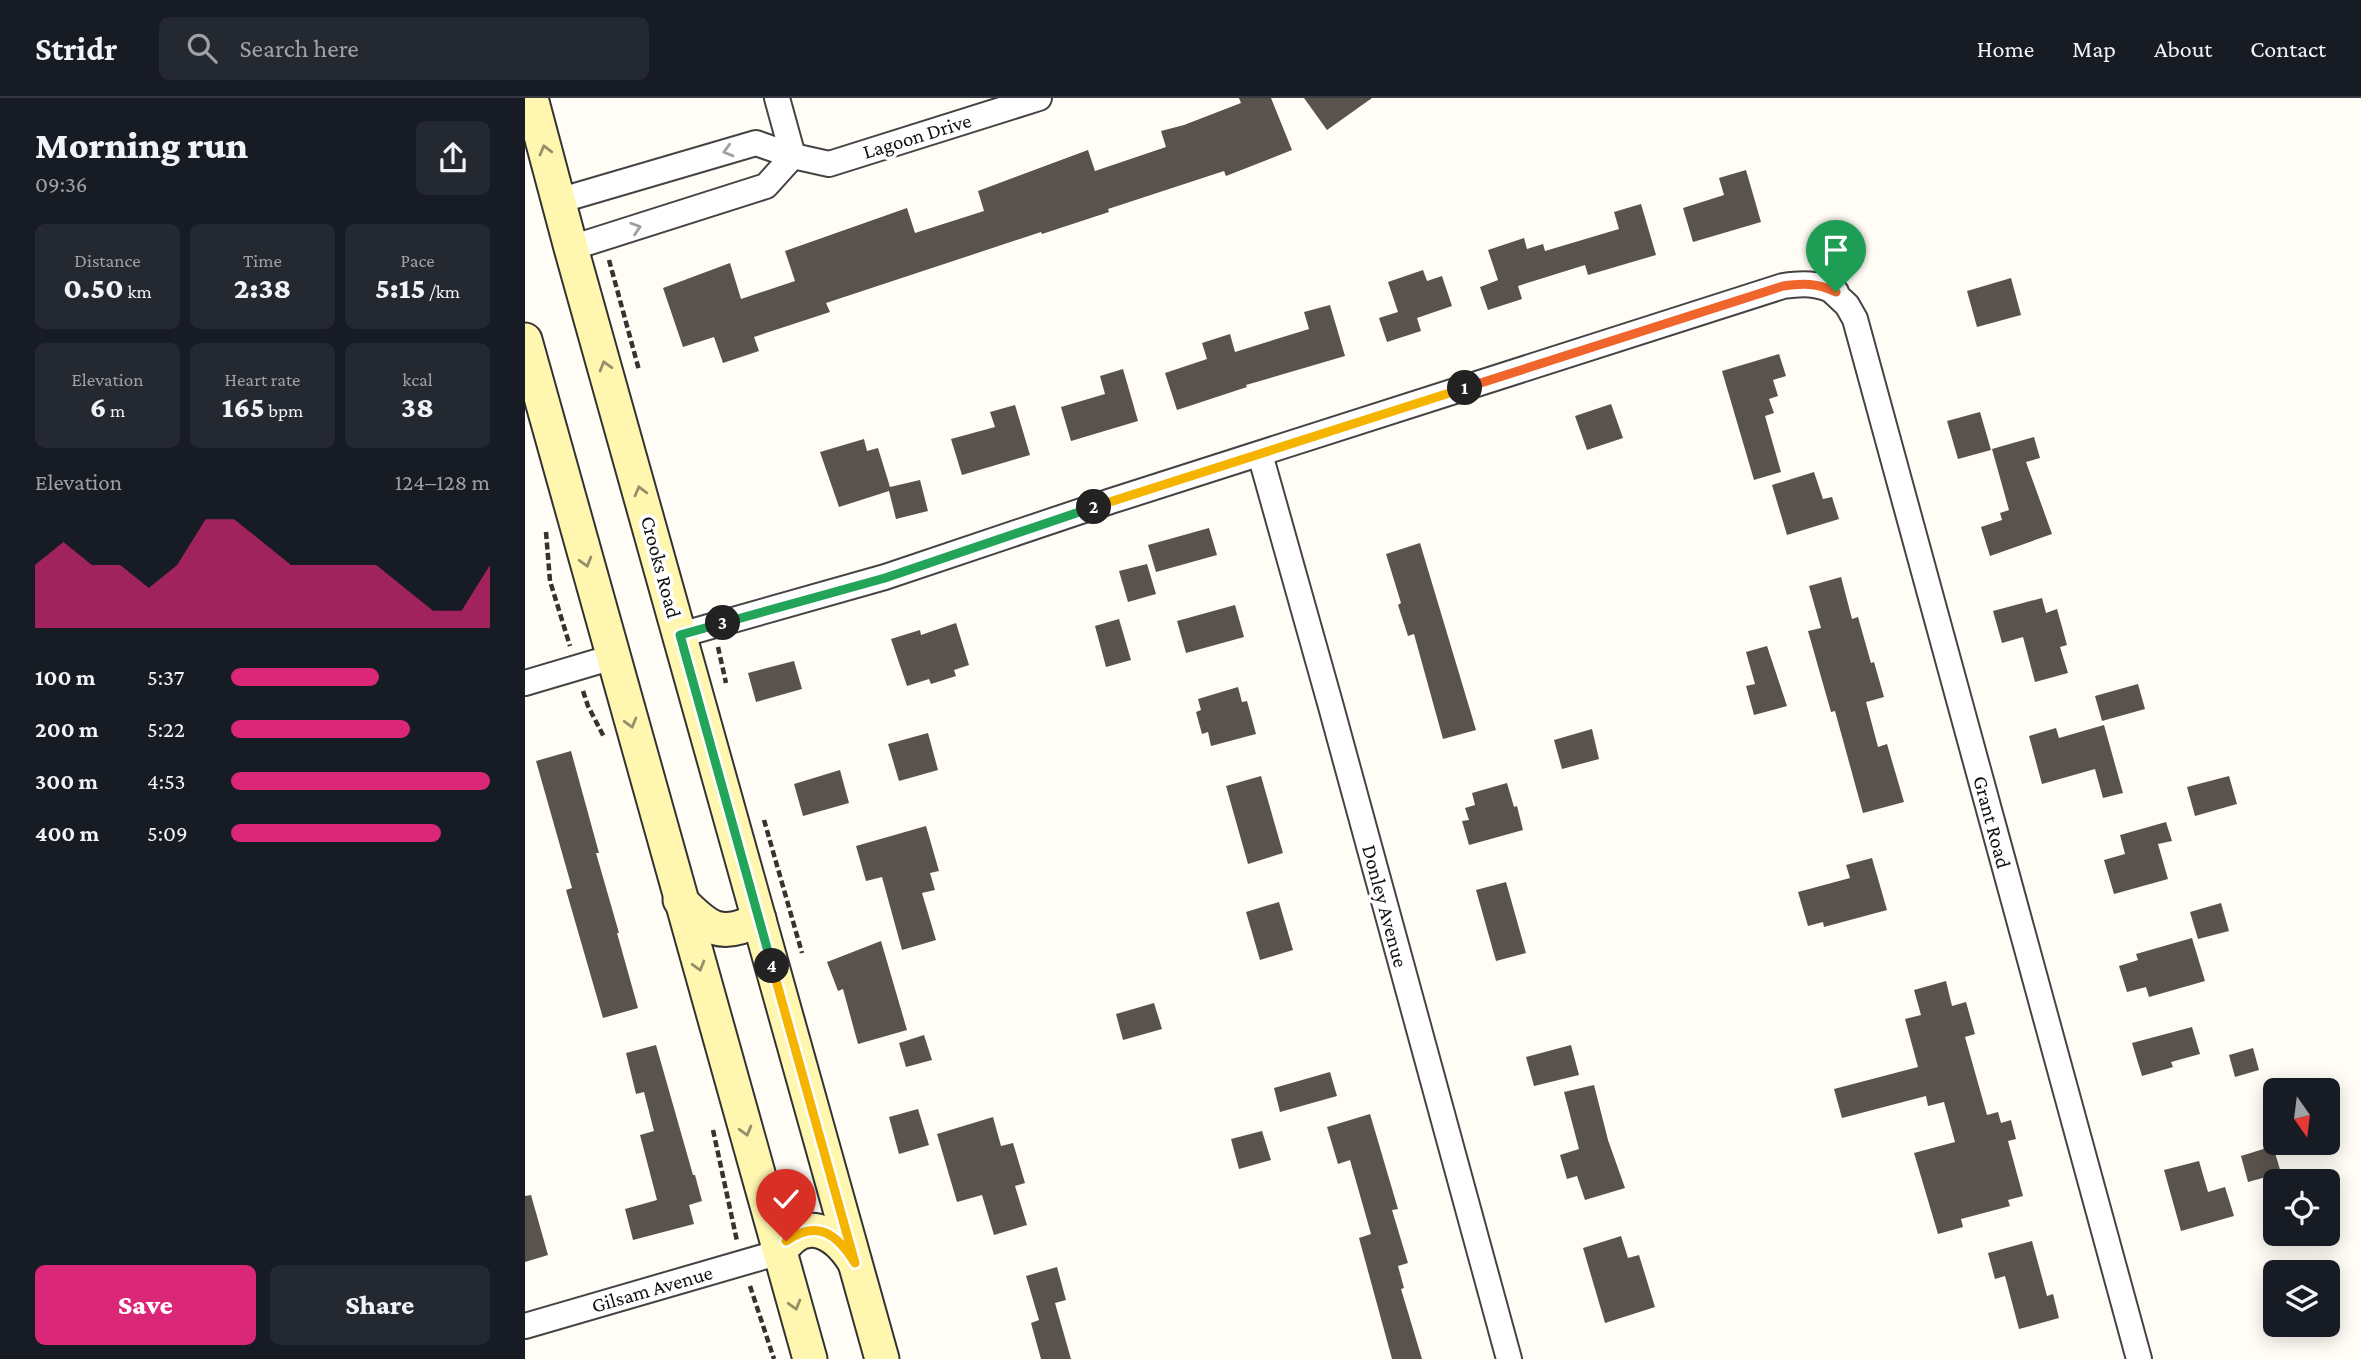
<!DOCTYPE html>
<meta charset="utf-8">
<style>
:root{--surface:#171b24;--page:#242831;--text:#f1f3f6;--muted:#9ea1a6;--line:#363941;--accent:#db2777}
body{margin:0;font-family:"Crimson Pro",serif;background:var(--page);color:var(--text);height:100vh;display:flex;flex-direction:column;font-size:26px;white-space:nowrap}
*{box-sizing:border-box;margin:0}
p{font-size:23px;color:var(--muted)}
.icon{flex:none;width:38px;height:38px;fill:none;stroke:currentColor;stroke-width:2;stroke-linecap:round;stroke-linejoin:round}
.map{position:relative;flex:1;overflow:hidden}
.side{display:flex;flex-direction:column;background:var(--surface);width:525px}
.side>*{flex:none}
.needle{width:46px;rotate:166deg}
.buttons{position:absolute;left:1738px;top:980px;display:grid;gap:14px}
.buttons a{display:grid;place-items:center;width:77px;height:77px;border-radius:10px;background:var(--surface);box-shadow:0 4px 18px #0003;font-size:35px}
.pin{position:absolute;display:grid;place-items:center;width:60px;height:60px;color:#fff;margin:-72px -30px;border-radius:50% 50% 50% 0;rotate:-45deg;box-shadow:0 0 7px #0007}
.pin .icon{rotate:45deg}
.km{position:absolute;width:35px;height:35px;margin:-18px;border-radius:50%;background:#222;color:#fff;font-size:19px;line-height:35px;text-align:center}
.round{display:grid;place-items:center;flex:none;width:74px;height:74px;border-radius:10px;background:var(--page)}
.summary{display:flex;align-items:center;justify-content:space-between;height:119px;padding:0 35px}
h1{font-size:38px;font-weight:800;line-height:52px}
.figures{display:grid;grid-template-columns:repeat(3,1fr);gap:10px;height:119px;padding:7px 35px}
.figures div{display:grid;align-content:center;border-radius:10px;background:var(--page);text-align:center}
.figures b{font-size:30px;font-weight:800}
.figures small{font-size:19px;font-weight:400}
.figures p{font-size:19px}
.chart{height:196px;padding:14px 35px}
.chart p{display:flex;justify-content:space-between}
.chart svg{width:100%;height:126px;margin-top:7px;fill:var(--accent);opacity:.7}
.primary-button{display:flex;gap:14px;margin-top:auto;padding:14px 35px}
.primary-button a{flex:1;height:80px;border-radius:10px;background:var(--accent);color:#fff;font-size:28px;font-weight:800;line-height:80px;text-align:center}
.primary-button a+a{background:var(--page);color:var(--text)}
ul{padding:0 35px;list-style:none;font-size:23px}
li{display:grid;grid-template-columns:112px 84px 1fr;align-items:center;height:52px}
li i{height:18px;border-radius:9px;background:var(--accent)}
header{display:flex;align-items:center;gap:42px;box-sizing:border-box;height:98px;padding:0 35px;background:var(--surface);border-bottom:2px solid var(--line)}
header strong{font-size:33px}
nav{display:flex;gap:38px;margin-inline-start:auto;font-size:24px}
.search{width:490px;height:63px;background:var(--page);display:flex;align-items:center;gap:18px;box-sizing:border-box;padding:0 24px;border-radius:10px;color:var(--muted);font-size:26px}
main{display:flex;flex:1;min-height:0}
.map>svg:first-child{display:block}
.building{fill:#5a524d}
.lines{fill:none;stroke-linecap:round;stroke-linejoin:round}
.street-casing{stroke:#444;stroke-width:28}
.secondary-casing{stroke:#333;stroke-width:37}
.path{stroke:#333;stroke-width:4.5;stroke-dasharray:7 3.5;stroke-linecap:butt}
.street{stroke:#fff;stroke-width:24}
.secondary{stroke:#fff6b0;stroke-width:33}
.oneway{stroke:#948f68}
.oneway2{stroke:#a0a0a0}
.split-1-casing{stroke:#fff;stroke-width:14}
.split-2-casing{stroke:#fff;stroke-width:14}
.split-3-casing{stroke:#fff;stroke-width:14}
.split-4-casing{stroke:#fff;stroke-width:14}
.split-5-casing{stroke:#fff;stroke-width:14}
.split-1{stroke:#f0652b;stroke-width:9}
.split-2{stroke:#f5b400;stroke-width:9}
.split-3{stroke:#22a559;stroke-width:9}
.split-4{stroke:#22a559;stroke-width:9}
.split-5{stroke:#f5b400;stroke-width:9}
.labels{text-anchor:middle;dominant-baseline:central;stroke-width:7;stroke-linejoin:round;paint-order:stroke}
.street-label{font-size:21px;fill:#111;stroke:#fff}
</style>
<header>
<strong>Stridr</strong>
<div class="search"><svg class="icon" aria-label="search" viewBox="0 0 24 24"><circle cx="10" cy="10" r="6"/><path d="M15 15l6 6"/></svg>Search here</div>
<nav><a>Home</a><a>Map</a><a>About</a><a>Contact</a></nav>
</header>
<main>
<section class="side">
<div class="summary"><div><h1>Morning run</h1><p>09:36</p></div><a class="round"><svg class="icon" aria-label="share" viewBox="0 0 24 24"><path d="M12 15V3M7 8l5-5 5 5M5 13v7h14v-7"/></svg></a></div>
<div class="figures">
<div><p>Distance</p><b>0.50<small> km</small></b></div>
<div><p>Time</p><b>2:38</b></div>
<div><p>Pace</p><b>5:15<small> /km</small></b></div>
</div>
<div class="figures">
<div><p>Elevation</p><b>6<small> m</small></b></div>
<div><p>Heart rate</p><b>165<small> bpm</small></b></div>
<div><p>kcal</p><b>38</b></div>
</div>
<div class="chart"><p><span>Elevation</span>124–128 m</p>
<svg viewBox="0 0 160 44" preserveAspectRatio="none"><path d="M0 44V22L10 14L20 22L30 22L40 30L50 22L60 6L70 6L80 14L90 22L100 22L110 22L120 22L130 30L140 38L150 38L160 22V44z"/></svg>
</div>
<ul>
<li><b>100 m</b>5:37<i style="width:57%"></i></li>
<li><b>200 m</b>5:22<i style="width:69%"></i></li>
<li><b>300 m</b>4:53<i style="width:100%"></i></li>
<li><b>400 m</b>5:09<i style="width:81%"></i></li>
</ul>
<div class="primary-button"><a>Save</a><a>Share</a></div>
</section>
<div class="map">
<svg width="1836" height="1261" viewBox="0 0 1836 1261">
<rect width="100%" height="100%" fill="#fffdf5"/>
<!-- building -->
<g class="building">
<polygon points="714,0 746,0 767,52 701,78 699,73 583,111 584,114 517,136 516,134 301,205 305,214 229,239 234,253 198,265 189,239 158,249 138,190 205,165 216,201 270,183 260,153 382,110 390,135 459,113 453,93 563,52 570,73 641,49 636,33 659,27 716,5"/>
<polygon points="779,0 847,0 802,32"/>
<polygon points="1221,72 1236,124 1168,144 1158,110 1199,97 1194,80"/>
<polygon points="1116,106 1131,157 1063,177 1060,167 993,188 997,201 963,212 955,189 973,182 963,152 999,140 1002,151 1018,146 1020,153 1094,131 1089,114"/>
<polygon points="898,172 902,183 917,178 927,208 892,220 896,233 862,244 854,220 873,214 863,184"/>
<polygon points="1486,180 1496,217 1452,229 1442,193"/>
<polygon points="805,207 820,258 721,287 722,289 652,312 640,275 682,261 677,245 705,236 710,254 784,231 779,214"/>
<polygon points="1254,256 1261,278 1248,282 1253,298 1244,301 1249,315 1240,318 1256,374 1229,382 1197,273"/>
<polygon points="598,271 613,323 546,343 536,309 580,296 575,278"/>
<polygon points="1086,306 1098,340 1062,352 1050,318"/>
<polygon points="490,307 505,357 437,377 426,341 470,329 465,314"/>
<polygon points="1455,314 1466,352 1433,361 1422,323"/>
<polygon points="1509,339 1515,360 1501,364 1527,436 1465,458 1456,429 1477,422 1475,415 1484,412 1467,351"/>
<polygon points="339,341 342,353 353,350 365,389 395,382 403,413 371,421 364,393 314,409 295,354"/>
<polygon points="1289,374 1298,401 1307,399 1314,421 1262,437 1247,387"/>
<polygon points="684,430 692,457 631,474 623,447"/>
<polygon points="895,445 951,632 918,641 889,536 883,538 873,507 876,505 861,456"/>
<polygon points="622,466 631,496 603,504 594,473"/>
<polygon points="1316,479 1327,521 1333,519 1346,565 1349,564 1359,599 1341,604 1353,649 1362,646 1379,704 1338,715 1310,613 1306,614 1283,533 1296,530 1284,488"/>
<polygon points="1517,500 1521,515 1532,511 1542,547 1535,549 1543,575 1510,584 1498,539 1477,545 1468,513"/>
<polygon points="710,507 719,539 661,555 652,523"/>
<polygon points="594,521 606,562 581,569 570,528"/>
<polygon points="431,525 444,567 429,572 431,578 406,586 404,581 382,588 366,541 395,532 396,537"/>
<polygon points="1242,548 1262,608 1229,617 1221,588 1230,586 1221,554"/>
<polygon points="269,563 277,591 231,604 223,575"/>
<polygon points="1613,586 1620,611 1577,623 1570,598"/>
<polygon points="713,589 717,604 722,603 731,636 686,648 683,634 677,636 671,614 676,612 673,601"/>
<polygon points="1579,627 1598,695 1578,700 1570,671 1517,686 1504,638 1531,630 1534,640"/>
<polygon points="1067,631 1074,661 1037,671 1029,642"/>
<polygon points="403,635 413,672 374,683 363,646"/>
<polygon points="46,653 74,755 71,755 94,835 92,835 113,910 78,920 41,792 47,790 11,663"/>
<polygon points="315,672 324,705 278,718 269,686"/>
<polygon points="736,678 758,755 723,766 701,688"/>
<polygon points="1704,678 1712,706 1670,718 1662,689"/>
<polygon points="982,685 989,709 992,708 998,732 944,747 937,723 944,722 940,710 950,707 947,695"/>
<polygon points="1641,724 1647,743 1633,746 1643,781 1589,796 1579,762 1600,756 1595,737"/>
<polygon points="401,728 414,773 405,775 410,792 397,795 411,842 377,852 357,779 341,783 331,748"/>
<polygon points="1347,760 1362,812 1299,829 1298,824 1283,828 1273,794 1325,780 1321,767"/>
<polygon points="981,784 1001,855 971,863 951,792"/>
<polygon points="754,804 768,852 735,862 721,814"/>
<polygon points="1696,805 1704,833 1673,841 1665,814"/>
<polygon points="1667,840 1680,883 1624,899 1621,889 1602,894 1594,868 1613,862 1611,856"/>
<polygon points="356,843 382,932 333,946 318,891 313,893 302,864"/>
<polygon points="1421,883 1427,908 1441,904 1450,936 1440,939 1462,1017 1473,1014 1476,1025 1486,1022 1491,1041 1483,1043 1498,1098 1483,1102 1485,1108 1436,1121 1438,1129 1413,1136 1389,1055 1430,1044 1419,1004 1403,1008 1401,998 1317,1020 1309,991 1393,969 1380,921 1396,917 1389,892"/>
<polygon points="629,905 637,931 598,942 591,916"/>
<polygon points="1667,929 1675,956 1646,964 1648,969 1617,978 1607,945"/>
<polygon points="399,937 407,962 381,969 374,945"/>
<polygon points="131,947 168,1077 170,1077 177,1103 164,1107 169,1126 108,1142 100,1111 132,1102 115,1037 129,1033 119,994 111,996 101,955"/>
<polygon points="1046,947 1054,977 1009,988 1001,959"/>
<polygon points="1728,950 1734,972 1710,979 1704,957"/>
<polygon points="805,974 812,998 755,1014 749,990"/>
<polygon points="1069,987 1083,1042 1100,1090 1060,1102 1052,1078 1042,1081 1035,1057 1054,1051 1039,994"/>
<polygon points="393,1011 404,1047 374,1056 364,1019"/>
<polygon points="845,1016 873,1111 867,1112 883,1165 873,1168 879,1190 876,1191 897,1261 867,1261 834,1140 846,1136 825,1062 813,1066 802,1029"/>
<polygon points="468,1019 476,1048 488,1045 500,1085 490,1088 502,1127 469,1137 457,1097 432,1104 412,1036"/>
<polygon points="737,1033 746,1062 714,1071 706,1041"/>
<polygon points="1748,1048 1756,1075 1723,1084 1716,1058"/>
<polygon points="1674,1063 1683,1094 1700,1089 1709,1118 1656,1133 1639,1072"/>
<polygon points="6,1097 23,1157 0,1164 0,1098"/>
<polygon points="1096,1138 1103,1160 1114,1157 1130,1209 1080,1225 1058,1150"/>
<polygon points="1507,1143 1522,1198 1528,1196 1534,1220 1494,1231 1480,1178 1470,1181 1463,1155"/>
<polygon points="532,1169 541,1202 530,1205 546,1261 516,1261 506,1225 514,1222 501,1178"/>
</g>
<g class="lines">
<defs>
<g id="street">
<polyline points="252,0 268,58"/>
<polyline points="33,103 231,45 268,58 304,66 514,0"/>
<polyline points="46,150 241,88 268,58"/>
<polyline points="735,356 805,605 984,1261"/>
<path d="M 155,537 L 360,479 L 586,403 L 1258,188 C 1278,185 1292,185 1311,194 L 1308,194 L 1322,207 L 1330,221 L 1614,1261"/>
<polyline points="0,585 88,559"/>
<polyline points="0,1228 255,1154"/>
</g>
<g id="secondary">
<polyline points="6,0 46,150 357,1261"/>
<polyline points="0,242 285,1261"/>
<path d="M 155,802 C 182,830 196,842 234,821"/>
<path d="M 255,1154 C 278,1117 309,1132 329,1163"/>
</g>
</defs>
<!-- street casing -->
<use href="#street" class="street-casing"/>
<!-- secondary casing -->
<use href="#secondary" class="secondary-casing"/>
<!-- path -->
<g class="path">
<polyline points="84,162 114,272"/>
<polyline points="21,434 25,483 45,548"/>
<polyline points="193,549 201,585"/>
<polyline points="58,593 63,608 79,639"/>
<polyline points="239,722 277,855"/>
<polyline points="188,1032 212,1143"/>
<polyline points="225,1188 249,1261"/>
</g>
<!-- street -->
<use href="#street" class="street"/>
<!-- secondary -->
<use href="#secondary" class="secondary"/>
</g>
<!-- one-way arrows -->
<defs><path id="oneway-chevron" d="M-2-3.5L2.5 0L-2 3.5" fill="none" stroke-width="1.6" stroke-linecap="round" stroke-linejoin="round" transform="scale(1.75)"/></defs>
<g class="oneway">
<use href="#oneway-chevron" transform="translate(20 52) rotate(-105)"/>
<use href="#oneway-chevron" transform="translate(80 268) rotate(-106)"/>
<use href="#oneway-chevron" transform="translate(115 393) rotate(-105)"/>
<use href="#oneway-chevron" transform="translate(61 464) rotate(74)"/>
<use href="#oneway-chevron" transform="translate(106 625) rotate(74)"/>
<use href="#oneway-chevron" transform="translate(174 868) rotate(74)"/>
<use href="#oneway-chevron" transform="translate(221 1033) rotate(74)"/>
<use href="#oneway-chevron" transform="translate(270 1207) rotate(74)"/>
</g>
<g class="oneway2">
<use href="#oneway-chevron" transform="translate(203 53) rotate(164)"/>
<use href="#oneway-chevron" transform="translate(111 130) rotate(-18)"/>
</g>
<g class="lines">
<defs>
<path id="split-1" d="M 940,290 L 1258,188 C 1278,185 1292,185 1311,194"/>
<polyline id="split-2" points="569,409 940,290"/>
<polyline id="split-3" points="198,525 360,480 569,409"/>
<polyline id="split-4" points="198,525 155,537 247,868"/>
<path id="split-5" d="M 247,868 L 330,1165 C 312,1136 293,1121 261,1143"/>
</defs>
<!-- split-1 casing -->
<use href="#split-1" class="split-1-casing"/>
<!-- split-2 casing -->
<use href="#split-2" class="split-2-casing"/>
<!-- split-3 casing -->
<use href="#split-3" class="split-3-casing"/>
<!-- split-4 casing -->
<use href="#split-4" class="split-4-casing"/>
<!-- split-5 casing -->
<use href="#split-5" class="split-5-casing"/>
<!-- split-1 -->
<use href="#split-1" class="split-1"/>
<!-- split-2 -->
<use href="#split-2" class="split-2"/>
<!-- split-3 -->
<use href="#split-3" class="split-3"/>
<!-- split-4 -->
<use href="#split-4" class="split-4"/>
<!-- split-5 -->
<use href="#split-5" class="split-5"/>
</g>
<g class="labels">
<!-- street labels -->
<g class="street-label">
<text transform="translate(392 38) rotate(-17)">Lagoon Drive</text>
<text transform="translate(136 469) rotate(75)">Crooks Road</text>
<text transform="translate(1467 724) rotate(75)">Grant Road</text>
<text transform="translate(860 808) rotate(75)">Donley Avenue</text>
<text transform="translate(127 1191) rotate(-16)">Gilsam Avenue</text>
</g>
</g>
</svg>
<div class="buttons">
<a><svg class="needle" viewBox="-14 -14 28 28"><path d="M0-13l5 13h-10z" fill="#e53935"/><path d="M0 13l5-13h-10z" fill="#9ea1a6"/></svg></a>
<a><svg class="icon" aria-label="locate" viewBox="0 0 24 24"><circle cx="12" cy="12" r="6"/><path d="M12 2v4M12 18v4M2 12h4M18 12h4"/></svg></a>
<a><svg class="icon" aria-label="layers" viewBox="0 0 24 24"><path d="M12 4l9 5-9 5-9-5zM3 14l9 5 9-5"/></svg></a>
</div>
<div class="pin" style="left:1311px;top:194px;background:#1e9e55"><svg class="icon" aria-label="arrive" viewBox="0 0 24 24"><path d="M6 21V4h12l-3 4 3 4H6"/></svg></div>
<div class="pin" style="left:261px;top:1143px;background:#d93025"><svg class="icon" aria-label="check" viewBox="0 0 24 24"><path d="M5 12l5 5 9-10"/></svg></div>
<b class="km" style="left:940px;top:290px">1</b>
<b class="km" style="left:569px;top:409px">2</b>
<b class="km" style="left:198px;top:525px">3</b>
<b class="km" style="left:247px;top:868px">4</b>
</div>
</main>
